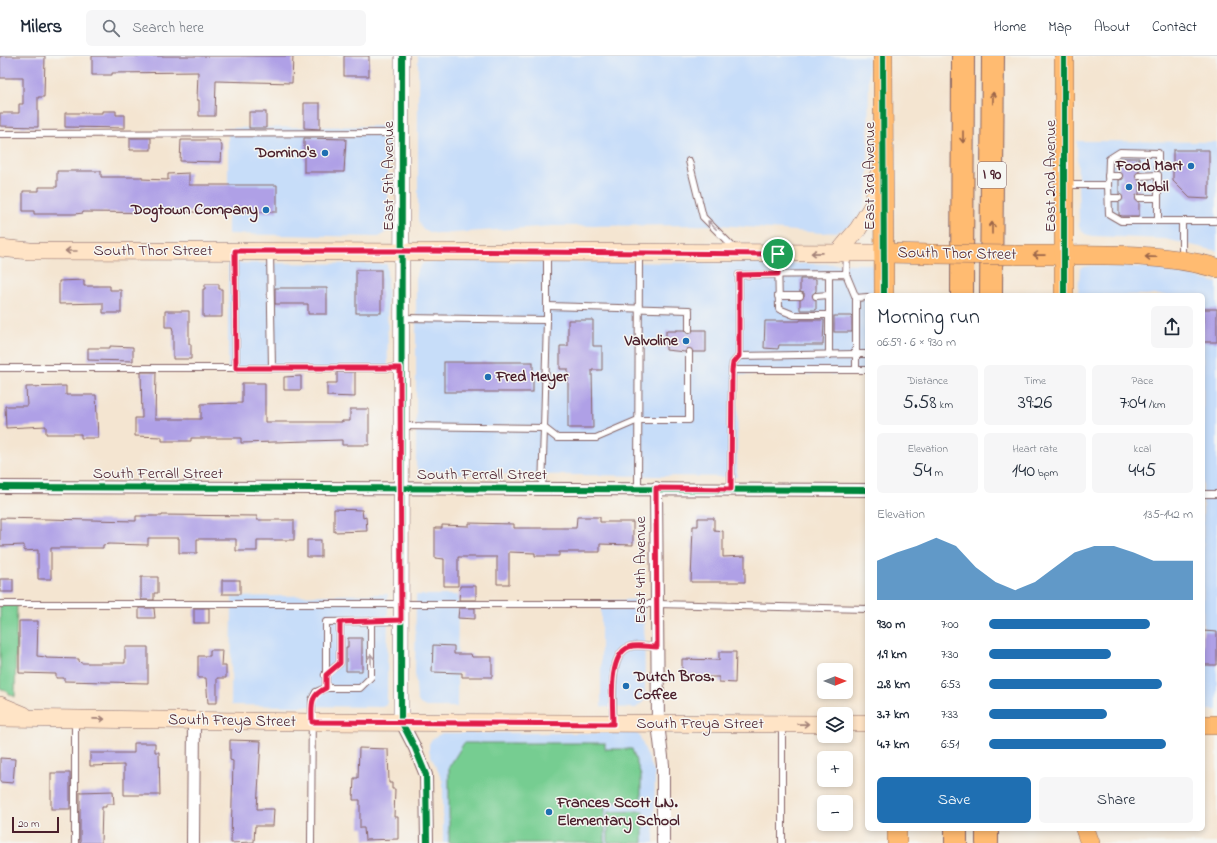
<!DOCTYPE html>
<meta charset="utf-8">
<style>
:root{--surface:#fff;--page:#f6f6f7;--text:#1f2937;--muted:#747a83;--line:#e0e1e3;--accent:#1f6fb2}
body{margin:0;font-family:"Indie Flower",sans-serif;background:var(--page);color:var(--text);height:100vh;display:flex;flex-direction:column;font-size:15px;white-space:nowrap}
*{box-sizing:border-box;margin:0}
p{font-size:13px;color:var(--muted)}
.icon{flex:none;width:22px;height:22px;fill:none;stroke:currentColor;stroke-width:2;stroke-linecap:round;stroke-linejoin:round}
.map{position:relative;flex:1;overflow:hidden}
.panel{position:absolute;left:865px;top:237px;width:340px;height:538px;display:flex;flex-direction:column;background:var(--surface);border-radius:6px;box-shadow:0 2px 6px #0003}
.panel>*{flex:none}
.needle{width:26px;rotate:90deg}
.controls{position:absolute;left:817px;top:607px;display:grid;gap:8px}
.controls a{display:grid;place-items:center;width:36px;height:36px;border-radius:6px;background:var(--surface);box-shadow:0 2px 6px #0003;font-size:20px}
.scale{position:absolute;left:12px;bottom:10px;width:47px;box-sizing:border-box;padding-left:4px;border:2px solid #4a1f2b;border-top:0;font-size:11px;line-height:14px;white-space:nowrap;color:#4a1f2b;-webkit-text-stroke:3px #f6f6f2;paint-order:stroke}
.pin{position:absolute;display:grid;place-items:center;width:34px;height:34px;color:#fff;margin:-17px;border:2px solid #fff;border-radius:50%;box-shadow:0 1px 4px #0007}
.round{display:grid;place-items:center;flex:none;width:42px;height:42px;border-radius:6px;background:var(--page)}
.overview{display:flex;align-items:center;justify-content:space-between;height:68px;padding:0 12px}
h1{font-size:22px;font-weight:600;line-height:30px}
.metrics{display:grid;grid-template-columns:repeat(3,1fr);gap:6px;height:68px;padding:4px 12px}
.metrics div{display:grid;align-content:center;border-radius:6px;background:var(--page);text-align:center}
.metrics b{font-size:20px;font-weight:600}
.metrics small{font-size:11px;font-weight:400}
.metrics p{font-size:11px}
.chart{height:112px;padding:8px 12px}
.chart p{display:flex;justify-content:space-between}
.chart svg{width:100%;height:72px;margin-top:4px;fill:var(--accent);opacity:.7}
.primary-button{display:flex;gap:8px;margin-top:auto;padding:8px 12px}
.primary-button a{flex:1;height:46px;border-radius:6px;background:var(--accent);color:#fff;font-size:16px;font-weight:600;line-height:46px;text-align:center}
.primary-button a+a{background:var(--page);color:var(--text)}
ul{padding:0 12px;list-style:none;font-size:13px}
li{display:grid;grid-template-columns:64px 48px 1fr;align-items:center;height:30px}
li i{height:10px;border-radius:5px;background:var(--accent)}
header{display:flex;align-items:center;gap:24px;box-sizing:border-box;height:56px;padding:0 20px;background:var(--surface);border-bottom:1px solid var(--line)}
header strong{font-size:19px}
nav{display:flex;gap:22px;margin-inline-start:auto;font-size:14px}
.search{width:280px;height:36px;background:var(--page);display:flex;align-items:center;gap:10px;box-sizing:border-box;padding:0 14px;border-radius:6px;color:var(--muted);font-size:15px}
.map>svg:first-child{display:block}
.built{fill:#c7ddf9}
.green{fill:#76cd91;stroke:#60765e}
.building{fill:#afa0e6}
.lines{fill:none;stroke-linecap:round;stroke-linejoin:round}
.service-casing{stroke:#866465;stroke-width:8}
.minor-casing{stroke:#866465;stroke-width:14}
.tertiary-casing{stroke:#866465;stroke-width:16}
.secondary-casing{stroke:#866465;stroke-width:18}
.primary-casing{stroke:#866465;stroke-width:20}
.motorway-casing{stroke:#866465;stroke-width:24}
.service{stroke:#fff;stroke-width:6}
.minor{stroke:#fff;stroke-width:12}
.tertiary{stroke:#fff;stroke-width:15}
.secondary{stroke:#ffe4c6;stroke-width:17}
.primary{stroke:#ffbb71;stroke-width:19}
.motorway{stroke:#ffbb71;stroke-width:22}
.primary-bridge-casing{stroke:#866465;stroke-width:20;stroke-linecap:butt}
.primary-bridge{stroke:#ffbb71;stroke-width:19}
.cycleway-casing{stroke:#f6f6f2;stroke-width:8}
.cycleway{stroke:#00873e;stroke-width:6}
.oneway{stroke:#9b654a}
.oneway2{stroke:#ae9aa0}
.oneway3{stroke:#a48278}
.route-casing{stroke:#fff;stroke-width:8}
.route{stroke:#e11d48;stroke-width:5}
.poi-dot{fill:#1f6fb2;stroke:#f6f6f2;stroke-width:1.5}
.labels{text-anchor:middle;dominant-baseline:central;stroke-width:3;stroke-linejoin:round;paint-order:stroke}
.shield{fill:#f6f6f2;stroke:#7e6067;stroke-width:1}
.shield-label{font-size:15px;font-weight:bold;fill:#4a1f2b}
.poi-label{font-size:16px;font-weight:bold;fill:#4a1f2b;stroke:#f6f6f2;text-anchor:end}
.street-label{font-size:16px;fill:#4a1f2b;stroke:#f6f6f2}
</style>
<header>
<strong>Milers</strong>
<div class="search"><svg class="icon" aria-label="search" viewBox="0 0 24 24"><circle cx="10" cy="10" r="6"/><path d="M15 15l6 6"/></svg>Search here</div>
<nav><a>Home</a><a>Map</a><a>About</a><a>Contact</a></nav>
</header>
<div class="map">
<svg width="1217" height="787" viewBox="0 0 1217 787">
<rect width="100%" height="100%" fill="#f6f6f2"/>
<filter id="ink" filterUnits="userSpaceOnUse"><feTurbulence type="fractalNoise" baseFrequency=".025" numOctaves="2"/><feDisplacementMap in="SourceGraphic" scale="8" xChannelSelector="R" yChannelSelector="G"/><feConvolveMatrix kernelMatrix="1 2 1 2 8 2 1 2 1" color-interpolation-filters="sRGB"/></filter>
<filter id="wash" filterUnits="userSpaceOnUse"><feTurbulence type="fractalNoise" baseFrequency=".012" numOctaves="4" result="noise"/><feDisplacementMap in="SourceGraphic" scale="16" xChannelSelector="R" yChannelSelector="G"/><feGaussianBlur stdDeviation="0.9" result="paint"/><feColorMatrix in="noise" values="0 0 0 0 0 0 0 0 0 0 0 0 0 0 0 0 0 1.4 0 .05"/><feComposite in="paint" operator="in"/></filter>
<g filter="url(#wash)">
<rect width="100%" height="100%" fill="#f4e5d1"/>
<!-- built -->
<g class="built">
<polygon points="418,0 869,0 868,129 866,144 860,159 849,170 837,176 821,177 720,169 553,170 439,178 428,176 421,171 418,164"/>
<polygon points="388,70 388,170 386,176 379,181 228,178 228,72"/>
<polygon points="1077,85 1217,86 1217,195 1165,183 1092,180 1085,178 1079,171"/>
<polygon points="431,205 870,208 874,213 873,239 867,239 867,318 738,319 737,421 421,417 418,414 416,409 416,217 423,207"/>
<polygon points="228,207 387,208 388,315 228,315"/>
<polygon points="1093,209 1160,212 1217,227 1217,654 1203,654 1203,239 1078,239 1080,212"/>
<polygon points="388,538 387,645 386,649 382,651 231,649 232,541"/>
<polygon points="416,539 458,539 457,651 426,651 420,648 417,643 415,617"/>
<polygon points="644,543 645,644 636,652 601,651 601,545"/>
<polygon points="442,677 634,677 639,679 655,718 654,787 443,787 443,726 429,695 429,688 432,683"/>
</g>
<!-- green -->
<g class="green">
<polygon points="17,548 15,641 0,632 0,549"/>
<polygon points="464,687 605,687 605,693 632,693 641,720 641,745 605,745 605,787 449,787 449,711"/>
<polygon points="643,755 643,787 608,787 608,756"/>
</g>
<g id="blocks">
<!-- building -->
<g class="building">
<polygon points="0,0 45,0 44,41 38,41 38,71 0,70 0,57 19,57 19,48 23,48 23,22 0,22"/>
<polygon points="92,0 293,0 292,27 216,25 215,60 199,60 199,44 197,44 198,16 112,17 112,19 92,19"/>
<rect x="344" y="0" width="25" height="20"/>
<polygon points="304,47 320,47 320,73 304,72"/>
<polygon points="102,55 116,55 116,59 125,59 125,72 65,71 65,57 102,57"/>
<rect x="249" y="56" width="17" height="16"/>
<rect x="130" y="82" width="21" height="12"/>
<polygon points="304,82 346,83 344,116 304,116"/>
<polygon points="181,84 219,84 222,90 221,106 180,105"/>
<polygon points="1173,94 1209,94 1209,143 1190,142 1173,125"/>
<polygon points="1119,102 1139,102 1139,116 1135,120 1139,124 1139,138 1135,142 1139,146 1139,160 1122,160 1119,159 1119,146 1123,142 1119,138 1119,124 1123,123 1123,120 1119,116"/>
<polygon points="57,115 101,115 101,121 142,121 142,123 168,124 168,118 189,117 189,129 277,129 277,156 188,156 188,157 83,156 83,157 75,158 34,158 34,155 23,155 23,135 39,135 39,131 57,131"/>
<rect x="356" y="214" width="25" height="43"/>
<polygon points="800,223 816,223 816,235 812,240 816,244 816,254 800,254 800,244 804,240 804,237 800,236"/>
<polygon points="84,224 84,230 110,230 110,234 121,234 121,257 103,257 103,247 59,248 59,225"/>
<polygon points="205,228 219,228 219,233 222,233 222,261 203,261 203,233 205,233"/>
<polygon points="275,232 327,232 327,258 308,258 308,248 275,248"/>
<rect x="1203" y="253" width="14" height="33"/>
<polygon points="165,255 189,255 189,288 191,288 191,303 173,303 173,275 172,271 165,271"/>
<rect x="834" y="260" width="18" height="16"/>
<polygon points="568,264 593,264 593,290 602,290 602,314 592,314 593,372 568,372 568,313 560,313 560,290 568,290"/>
<polygon points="800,264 824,264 823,289 779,289 778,293 764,292 765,265 800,265"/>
<polygon points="676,274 684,274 689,278 693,274 706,274 706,296 693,296 689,292 685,296 666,294 666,275 676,275"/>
<polygon points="110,290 133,291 133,305 88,304 88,292 110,292"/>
<rect x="444" y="306" width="89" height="30"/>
<polygon points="141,316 156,316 155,363 201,363 201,348 242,347 242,327 265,327 265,366 342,366 342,365 350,365 350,353 369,353 369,389 342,389 342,384 241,387 241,382 191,382 191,385 162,385 162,381 135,380 135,362 142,362"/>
<polygon points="337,316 355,316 355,341 327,340 327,327 337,327"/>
<polygon points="301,320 301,334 284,334 284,321"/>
<polygon points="66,330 66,339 96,339 98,382 81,382 81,378 46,378 46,370 6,372 5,350 27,350 26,331"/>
<polygon points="334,453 362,454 363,462 366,461 367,475 334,476"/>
<polygon points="162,459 257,460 257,464 294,464 294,484 257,484 257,495 236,495 236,483 197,483 197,497 179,497 179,482 148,482 148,489 109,488 103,489 103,492 51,492 51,523 38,523 38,494 24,495 24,489 0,490 0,462 136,465 136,460 162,460"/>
<polygon points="577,461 600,461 600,466 633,466 633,489 600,488 600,496 559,496 559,500 535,500 535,497 509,496 509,528 497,528 497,501 458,501 458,530 444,530 444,503 435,502 435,472 442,472 442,469 469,470 469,467 514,468 514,472 576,472"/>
<polygon points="698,462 714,462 714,474 723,475 723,501 745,500 745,526 691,526 693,470 698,470"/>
<rect x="307" y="484" width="14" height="17"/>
<polygon points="141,521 158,521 158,537 154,537 154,544 141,544"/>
<rect x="0" y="523" width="13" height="13"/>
<rect x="222" y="524" width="18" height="14"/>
<polygon points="460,530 476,530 476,544 459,544"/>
<polygon points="139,552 154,552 155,562 139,562"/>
<rect x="194" y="552" width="15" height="15"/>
<polygon points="459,552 475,552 475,563 458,562"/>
<polygon points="19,565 38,565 37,600 46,601 46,602 79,603 79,605 81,607 125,607 125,591 148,591 148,627 64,625 64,622 56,622 56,618 19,617"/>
<polygon points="1203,575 1217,576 1217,609 1203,609"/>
<polygon points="348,582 362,582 362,615 346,615 346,591 348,591"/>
<polygon points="433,589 454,590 454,598 471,598 472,601 492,601 492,621 462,621 462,617 432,616"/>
<polygon points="210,594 222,594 221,610 226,610 226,622 217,622 217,647 208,647 206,622 198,622 198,600 210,600"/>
<polygon points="719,596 736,596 735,627 719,626 719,621 682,621 682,603 719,604"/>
<polygon points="230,684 261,685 257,753 274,753 273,770 255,770 254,786 231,787 233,705 230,704"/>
<polygon points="134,687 155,687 155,696 159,696 160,739 124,739 124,709 90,710 90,697 134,697"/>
<polygon points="359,692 388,693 389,727 392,727 392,733 395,733 394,761 398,761 398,783 365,784 364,772 360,772 360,744 353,744 354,722 358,722"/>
<polygon points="0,702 15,703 13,727 0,726"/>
<rect x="51" y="717" width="19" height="36"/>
<polygon points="113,735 114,748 106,748 106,751 102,751 101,787 80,787 80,736"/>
</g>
</g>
</g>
<g filter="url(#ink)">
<use href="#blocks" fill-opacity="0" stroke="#866465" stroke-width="1"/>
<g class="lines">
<defs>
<g id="service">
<polyline points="0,78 402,77"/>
<polyline points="689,105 703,161 735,193"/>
<polyline points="1108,120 1119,120"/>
<polyline points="1139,120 1158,119 1158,165"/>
<polyline points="1065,129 1108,129 1109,158 1121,165 1182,165"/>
<polyline points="1108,129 1109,103 1120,96 1158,97 1158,111"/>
<polyline points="1109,142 1119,142"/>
<polyline points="1139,142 1158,142"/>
<polyline points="270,196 272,312"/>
<polyline points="235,197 236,312"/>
<polyline points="778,198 779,253 794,259 829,259"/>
<polyline points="1182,203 1182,165 1215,165"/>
<polyline points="846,218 847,199"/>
<polyline points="829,219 829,299"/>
<polyline points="778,240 800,240"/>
<polyline points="816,240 829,239"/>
<polyline points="867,241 856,242 856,298 867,298"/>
<polyline points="856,242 846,218 739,219 739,300 856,298 856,314"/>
<polyline points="547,250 689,254 689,274"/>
<polyline points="402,262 547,264 547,197"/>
<polyline points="0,312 401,312"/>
<polyline points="732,314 733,307 739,300"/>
<polyline points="401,370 544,372 547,264"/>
<polyline points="544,372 557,382 596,382 638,364 689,364 689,296"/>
<polyline points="542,432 544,372"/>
<polyline points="638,432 639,198"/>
<polyline points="731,433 732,314 867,314"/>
<polyline points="1203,438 1217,438"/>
<polyline points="0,548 657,548 867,553"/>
<polyline points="325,619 340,607 340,566"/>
<polyline points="326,632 360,632 371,621 371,565"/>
<path d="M 613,667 C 614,647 607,600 629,591 C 636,588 649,591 657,591"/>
<polyline points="75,787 75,665"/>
<polyline points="311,787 312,644 316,636 326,632 326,566 401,565"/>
<polyline points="782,787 782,670"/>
</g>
<g id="minor">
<polyline points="0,431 867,434"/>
<polyline points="656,432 658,668 663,709 663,787"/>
<polyline points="401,665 415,692 426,719 427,787"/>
<polyline points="193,787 194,665"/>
</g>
<polyline id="tertiary" points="401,665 402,0"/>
<g id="secondary">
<polyline points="0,192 30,195 884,197"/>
<polyline points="838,197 858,173 873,149 878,119"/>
<polyline points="0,649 24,659"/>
<polyline points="0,662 312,666 824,668"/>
<polyline points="846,667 867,667"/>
</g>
<g id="primary">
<polyline points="883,0 884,239"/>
<polyline points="884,197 933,198"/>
<path d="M 1014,199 C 1081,200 1151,194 1217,212"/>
<polyline points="1064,239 1064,0"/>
<polyline points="1203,669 1217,669"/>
<polyline points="1085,773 1090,787"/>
<polyline points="897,787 897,773"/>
</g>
<g id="motorway">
<polyline points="962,239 963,0"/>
<polyline points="991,239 993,0"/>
<polyline points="956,787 956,773"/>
<polyline points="987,787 987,773"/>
</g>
</defs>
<!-- service casing -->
<use href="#service" class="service-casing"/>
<!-- minor casing -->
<use href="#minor" class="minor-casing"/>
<!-- tertiary casing -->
<use href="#tertiary" class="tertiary-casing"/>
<!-- secondary casing -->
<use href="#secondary" class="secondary-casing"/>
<!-- primary casing -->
<use href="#primary" class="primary-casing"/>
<!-- motorway casing -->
<use href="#motorway" class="motorway-casing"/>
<!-- service -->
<use href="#service" class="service"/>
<!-- minor -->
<use href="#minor" class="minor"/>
<!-- tertiary -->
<use href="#tertiary" class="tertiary"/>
<!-- secondary -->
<use href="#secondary" class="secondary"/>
<!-- primary -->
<use href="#primary" class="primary"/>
<!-- motorway -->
<use href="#motorway" class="motorway"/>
<defs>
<polyline id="primary-bridge" points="933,198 1014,199"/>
</defs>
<!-- primary-bridge casing -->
<use href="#primary-bridge" class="primary-bridge-casing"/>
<!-- primary-bridge -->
<use href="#primary-bridge" class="primary-bridge"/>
<defs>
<g id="cycleway">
<polyline points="402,0 401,665 415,692 426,719 427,787"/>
<polyline points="883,0 884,239"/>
<polyline points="1064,239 1064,0"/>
<polyline points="0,431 867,434"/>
</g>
</defs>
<!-- cycleway casing -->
<use href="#cycleway" class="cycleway-casing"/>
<!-- cycleway -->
<use href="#cycleway" class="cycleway"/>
</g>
<!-- one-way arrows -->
<defs><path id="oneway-shaft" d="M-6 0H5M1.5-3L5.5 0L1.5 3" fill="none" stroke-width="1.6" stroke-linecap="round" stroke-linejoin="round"/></defs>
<g class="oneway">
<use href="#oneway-shaft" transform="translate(993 42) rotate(-89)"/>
<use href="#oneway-shaft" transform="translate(963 81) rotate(90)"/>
<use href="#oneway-shaft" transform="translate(992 172) rotate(-90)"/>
<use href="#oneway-shaft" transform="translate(1039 199) rotate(-179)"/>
<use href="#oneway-shaft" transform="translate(1151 201) rotate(-178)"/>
</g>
<g class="oneway2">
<use href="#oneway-shaft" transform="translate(712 169) rotate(-135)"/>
<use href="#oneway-shaft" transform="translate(371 604) rotate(-91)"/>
</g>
<g class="oneway3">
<use href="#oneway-shaft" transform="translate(71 195) rotate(-180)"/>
<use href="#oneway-shaft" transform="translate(817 197) rotate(179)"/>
<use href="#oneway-shaft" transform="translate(99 663) rotate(1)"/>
<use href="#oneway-shaft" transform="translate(803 668) rotate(-1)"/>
</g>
</g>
<g class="lines" filter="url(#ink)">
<defs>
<path id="route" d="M 235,195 L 428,195 L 778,198 L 778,218 L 739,219 L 739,300 L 733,307 L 732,314 L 731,433 L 656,432 L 657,591 C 649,591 636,588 629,591 C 607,600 613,648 613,668 L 312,666 C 312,649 309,640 326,632 L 326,619 L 340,607 L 340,566 L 401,564 L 400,312 L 236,312 Z"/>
</defs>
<!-- route casing -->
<use href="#route" class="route-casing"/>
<!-- route -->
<use href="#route" class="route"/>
</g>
<!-- markers -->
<g class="poi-dot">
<circle cx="325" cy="97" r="4"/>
<circle cx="1191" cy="110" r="4"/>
<circle cx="1129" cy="131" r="4"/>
<circle cx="266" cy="154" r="4"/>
<circle cx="686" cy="285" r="4"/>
<circle cx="488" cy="321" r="4"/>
<circle cx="626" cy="630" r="4"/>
<circle cx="549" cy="756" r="4"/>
</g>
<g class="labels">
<!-- shield labels -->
<rect class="shield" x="978" y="106" width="28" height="26" rx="3"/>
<g class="shield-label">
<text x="992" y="119">I 90</text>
</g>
<!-- poi labels -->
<g class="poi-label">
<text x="317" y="97">Domino's</text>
<text x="1183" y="110">Food Mart</text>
<text x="1137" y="131" text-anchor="start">Mobil</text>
<text x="258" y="154">Dogtown Company</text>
<text x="678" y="285">Valvoline</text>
<text x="496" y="321" text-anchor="start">Fred Meyer</text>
<text x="634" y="621" text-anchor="start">Dutch Bros.<tspan x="634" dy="18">Coffee</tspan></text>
<text x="557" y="747" text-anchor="start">Frances Scott L.N.<tspan x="557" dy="18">Elementary School</tspan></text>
</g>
<!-- street labels -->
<g class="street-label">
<text transform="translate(389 120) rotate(-90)">East 5th Avenue</text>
<text transform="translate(870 120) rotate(-90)">East 3rd Avenue</text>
<text transform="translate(1051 120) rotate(-90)">East 2nd Avenue</text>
<text x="153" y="195">South Thor Street</text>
<text transform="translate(957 198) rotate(1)">South Thor Street</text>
<text x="158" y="418">South Ferrall Street</text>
<text x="482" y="419">South Ferrall Street</text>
<text transform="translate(641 514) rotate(-90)">East 4th Avenue</text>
<text transform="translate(232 665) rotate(1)">South Freya Street</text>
<text x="700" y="668">South Freya Street</text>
</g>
</g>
</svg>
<div class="controls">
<a><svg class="needle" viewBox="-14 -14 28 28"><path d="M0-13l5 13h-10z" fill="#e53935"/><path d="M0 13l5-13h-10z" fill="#747a83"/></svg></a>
<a><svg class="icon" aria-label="layers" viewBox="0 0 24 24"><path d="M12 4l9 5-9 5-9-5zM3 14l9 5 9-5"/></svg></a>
<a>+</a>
<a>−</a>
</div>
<div class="scale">20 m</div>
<div class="pin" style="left:778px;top:198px;background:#1e9e55"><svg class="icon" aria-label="arrive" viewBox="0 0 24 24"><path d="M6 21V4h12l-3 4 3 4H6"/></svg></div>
<section class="panel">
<div class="overview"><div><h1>Morning run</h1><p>06:59 · 6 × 930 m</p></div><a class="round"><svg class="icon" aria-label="share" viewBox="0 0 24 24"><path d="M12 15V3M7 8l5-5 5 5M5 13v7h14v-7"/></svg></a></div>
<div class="metrics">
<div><p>Distance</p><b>5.58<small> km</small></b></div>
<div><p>Time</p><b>39:26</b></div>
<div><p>Pace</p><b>7:04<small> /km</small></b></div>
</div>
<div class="metrics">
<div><p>Elevation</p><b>54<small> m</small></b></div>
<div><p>Heart rate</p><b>140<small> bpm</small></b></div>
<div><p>kcal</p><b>445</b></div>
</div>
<div class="chart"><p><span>Elevation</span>135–142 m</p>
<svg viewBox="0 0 160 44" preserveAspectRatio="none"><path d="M0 44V20L10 15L20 11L30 6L40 11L50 24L60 33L70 38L80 33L90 24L100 15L110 11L120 11L130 15L140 20L150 20L160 20V44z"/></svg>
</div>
<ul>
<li><b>930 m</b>7:00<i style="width:79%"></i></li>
<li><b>1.9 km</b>7:30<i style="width:60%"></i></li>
<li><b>2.8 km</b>6:53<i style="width:85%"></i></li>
<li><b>3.7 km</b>7:33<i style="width:58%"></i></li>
<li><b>4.7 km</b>6:51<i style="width:87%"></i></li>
</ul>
<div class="primary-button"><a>Save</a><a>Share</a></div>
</section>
</div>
